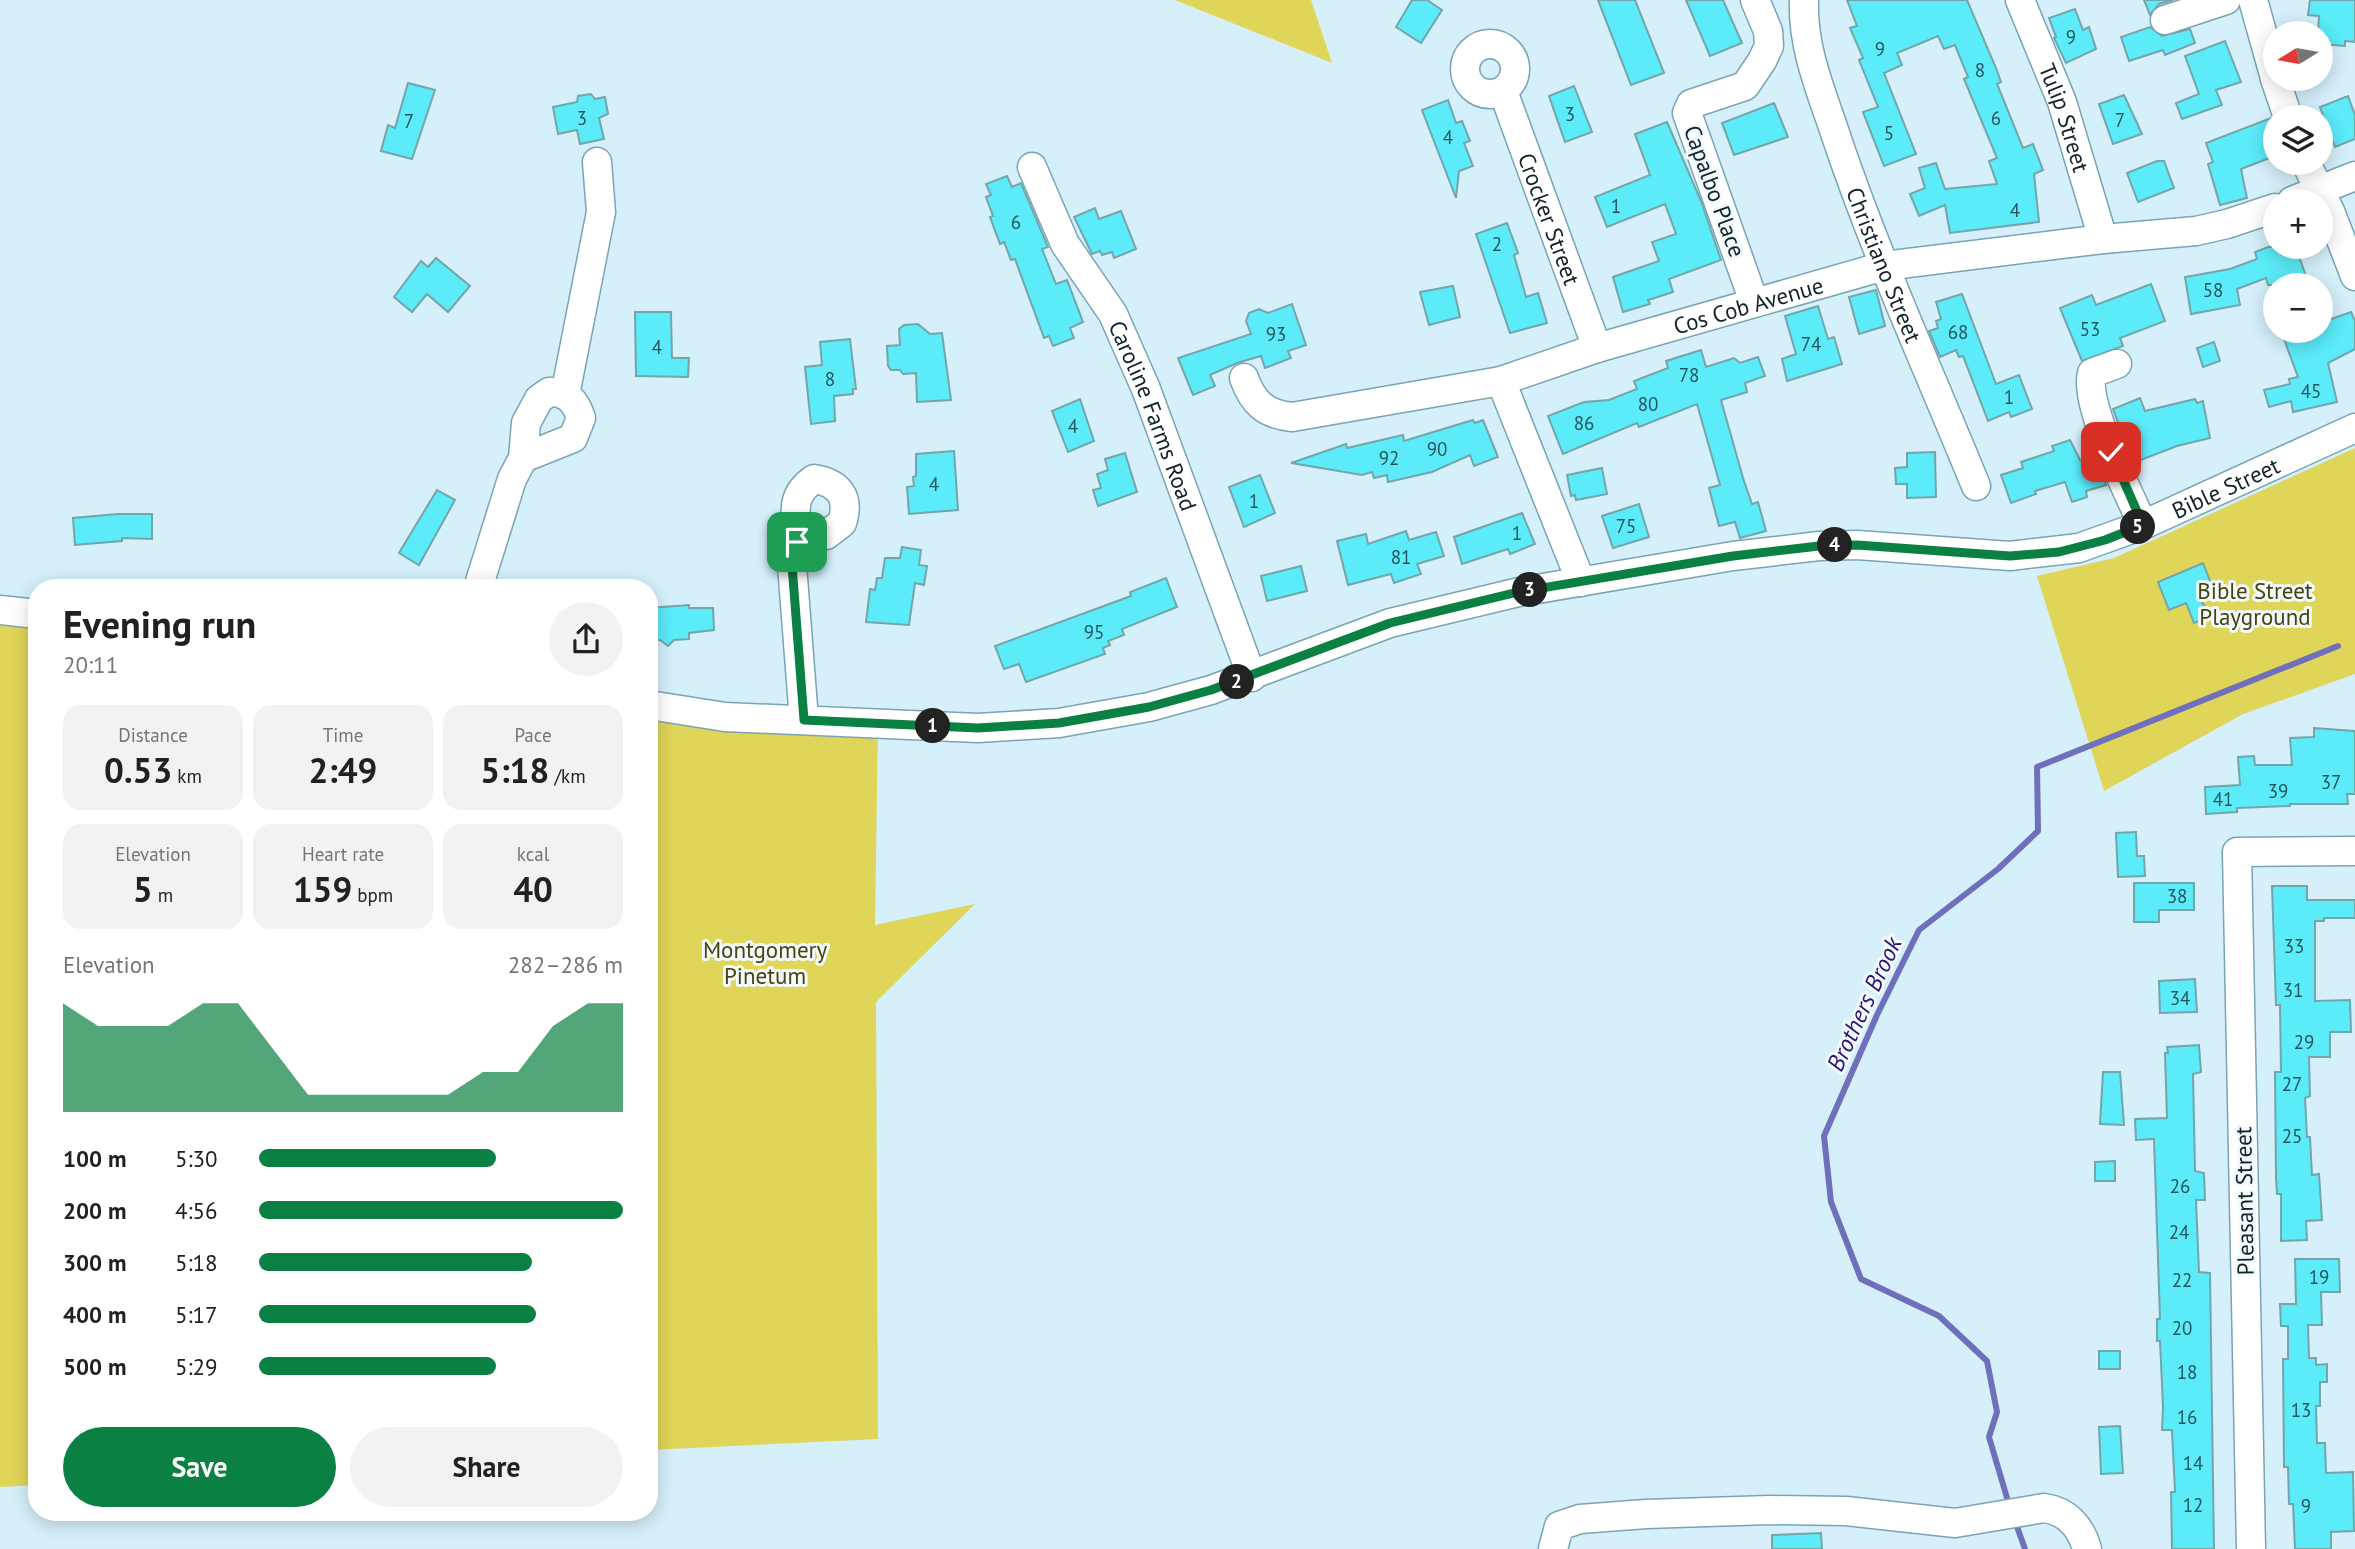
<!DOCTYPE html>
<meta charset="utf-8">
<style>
:root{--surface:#fff;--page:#f2f2f2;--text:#202124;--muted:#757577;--accent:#0b8043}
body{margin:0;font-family:"PT Sans",sans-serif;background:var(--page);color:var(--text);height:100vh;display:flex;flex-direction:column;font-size:26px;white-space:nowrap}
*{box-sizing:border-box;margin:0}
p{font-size:23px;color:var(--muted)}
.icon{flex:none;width:38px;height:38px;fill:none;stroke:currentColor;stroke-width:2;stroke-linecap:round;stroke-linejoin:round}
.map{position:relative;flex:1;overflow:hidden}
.panel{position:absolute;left:28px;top:579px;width:630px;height:942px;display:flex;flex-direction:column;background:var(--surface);border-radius:28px;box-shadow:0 4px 18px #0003}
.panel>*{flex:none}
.needle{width:46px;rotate:259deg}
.fabs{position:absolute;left:2263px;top:21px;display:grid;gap:14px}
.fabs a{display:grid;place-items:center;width:70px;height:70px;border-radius:50%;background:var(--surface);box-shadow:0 4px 18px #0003;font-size:35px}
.pin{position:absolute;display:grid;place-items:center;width:60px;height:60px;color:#fff;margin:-30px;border-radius:14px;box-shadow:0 4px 10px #0006}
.km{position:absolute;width:35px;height:35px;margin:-18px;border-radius:50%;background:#222;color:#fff;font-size:19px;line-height:35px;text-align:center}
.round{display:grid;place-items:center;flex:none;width:74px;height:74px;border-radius:37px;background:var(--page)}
.headline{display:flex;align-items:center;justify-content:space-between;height:119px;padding:0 35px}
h1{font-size:38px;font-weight:700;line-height:52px}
.stats{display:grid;grid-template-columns:repeat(3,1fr);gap:10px;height:119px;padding:7px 35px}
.stats div{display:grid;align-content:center;border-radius:18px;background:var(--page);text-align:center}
.stats b{font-size:35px;font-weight:700}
.stats small{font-size:19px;font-weight:400}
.stats p{font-size:19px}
.chart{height:196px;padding:14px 35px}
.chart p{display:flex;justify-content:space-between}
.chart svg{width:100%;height:126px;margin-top:7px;fill:var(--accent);opacity:.7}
.primary-button{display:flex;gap:14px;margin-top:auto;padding:14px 35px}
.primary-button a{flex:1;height:80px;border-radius:42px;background:var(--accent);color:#fff;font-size:28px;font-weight:700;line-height:80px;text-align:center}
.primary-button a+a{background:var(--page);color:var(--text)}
ul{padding:0 35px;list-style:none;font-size:23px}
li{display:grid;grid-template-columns:112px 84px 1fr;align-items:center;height:52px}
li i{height:18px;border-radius:9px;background:var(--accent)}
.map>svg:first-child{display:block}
.green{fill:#dfd558}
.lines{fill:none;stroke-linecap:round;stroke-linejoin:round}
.stream{stroke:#6f6fbc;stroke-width:6}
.building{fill:#5bebf9;stroke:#73a5aa;stroke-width:2}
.minor-casing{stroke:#79a4b5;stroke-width:31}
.minor{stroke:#fff;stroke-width:28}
.route-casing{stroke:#fff;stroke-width:14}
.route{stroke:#0b8043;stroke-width:9}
.labels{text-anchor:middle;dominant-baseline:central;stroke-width:6;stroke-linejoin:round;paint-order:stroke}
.number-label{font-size:19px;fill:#24555e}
.street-label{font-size:23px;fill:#12232a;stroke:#f1f9fd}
.park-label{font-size:23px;fill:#48430b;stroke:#f1f9fd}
.water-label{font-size:24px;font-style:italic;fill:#2c1472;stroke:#f1f9fd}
</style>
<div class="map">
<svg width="2355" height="1549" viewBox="0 0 2355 1549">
<rect width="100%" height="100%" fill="#d5f0fb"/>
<!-- green -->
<g class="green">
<polygon points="1175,0 1311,0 1332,63"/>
<polygon points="2355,448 2355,674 2243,714 2104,791 2037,576 2114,558"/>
<polygon points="0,619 37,626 37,1485 0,1487"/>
<polygon points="649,711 878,722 875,925 975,904 876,1002 878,1439 649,1450"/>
</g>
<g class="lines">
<!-- stream -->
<g class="stream">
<polyline points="2010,1508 1989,1437 1997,1412 1987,1361 1939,1316 1861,1279 1831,1202 1824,1136 1877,1015 1919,930 1998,869 2038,831 2037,767 2338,646"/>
<polyline points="2015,1521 2025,1549"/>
</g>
</g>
<!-- building -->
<g class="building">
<polygon points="1412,0 1427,0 1442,10 1421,43 1396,27"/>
<polygon points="1598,0 1635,0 1664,73 1631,85"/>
<polygon points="1686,0 1723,0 1742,43 1710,56"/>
<polygon points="1847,0 1967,0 1996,68 2001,82 1997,84 2023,148 2033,144 2043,170 2034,174 2039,222 1950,233 1945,205 1919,216 1910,194 1925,188 1919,168 1936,163 1945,189 1997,184 1989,161 1997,158 1964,79 1968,77 1955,45 1944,49 1938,36 1897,53 1902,65 1884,73 1916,154 1884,166 1863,112 1878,107 1859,60 1863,58 1850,28 1857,26"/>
<polygon points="2144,0 2173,0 2159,4 2150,15"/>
<polygon points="2310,0 2355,0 2355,42 2345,41 2345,46 2320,44 2320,33 2318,33 2319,16 2308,15"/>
<polygon points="2075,9 2083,30 2089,27 2096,49 2066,63 2054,38 2056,37 2049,18"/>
<polygon points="2150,27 2162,36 2190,29 2195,43 2165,55 2163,50 2129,61 2121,37"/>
<polygon points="2225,41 2241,82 2216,90 2222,105 2182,119 2176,103 2199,94 2185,56"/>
<polygon points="408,83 435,90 412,159 381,151 388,125 395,128"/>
<polygon points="1574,86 1592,132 1565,142 1549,96"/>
<polygon points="591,94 595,99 605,97 608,114 599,118 604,139 580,144 577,130 558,134 553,107 577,102 578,96"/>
<polygon points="2124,95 2142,134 2113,144 2099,104"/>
<polygon points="2348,96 2355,115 2355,139 2335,147 2320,107"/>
<polygon points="1448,100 1456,123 1462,121 1470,141 1464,143 1473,166 1459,171 1456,198 1422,110"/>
<polygon points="1774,103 1788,137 1734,155 1722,123"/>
<polygon points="2271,118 2275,128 2275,156 2241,169 2247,198 2220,205 2208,164 2213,162 2206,143"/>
<polygon points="1667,122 1701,201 1721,260 1669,279 1673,292 1648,300 1650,304 1623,312 1613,277 1659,261 1652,242 1676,234 1665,204 1607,227 1595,197 1650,175 1635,134"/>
<polygon points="2157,161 2164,161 2174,188 2138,202 2127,173"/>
<polygon points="1007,176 1012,187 1021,183 1048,247 1042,249 1056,284 1067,280 1083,322 1070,328 1074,338 1053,346 1049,336 1044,338 1015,259 1011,260 1004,242 1000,244 990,217 993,216 986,197 991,195 986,184"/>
<polygon points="1095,208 1099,219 1121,211 1136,249 1114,258 1112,252 1102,255 1100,251 1092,254 1074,217"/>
<polygon points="1507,223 1518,253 1514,255 1526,297 1538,293 1547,323 1510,333 1476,234"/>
<polygon points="2268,247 2288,247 2290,254 2297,251 2306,276 2301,278 2304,285 2268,285 2266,278 2237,289 2240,305 2191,314 2185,277 2230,269 2257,259 2255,252"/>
<polygon points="436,258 470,286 448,312 427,294 412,312 394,297 421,261 428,267"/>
<polygon points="2151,284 2165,321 2120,338 2123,346 2082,361 2060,308 2092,295 2096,305"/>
<polygon points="1453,286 1460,317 1429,325 1420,292"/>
<polygon points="1876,290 1885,326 1859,334 1849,297"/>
<polygon points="1962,294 1996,384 2019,375 2032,409 2011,417 2009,412 1988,421 1963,356 1959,357 1956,350 1940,357 1929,331 1938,328 1936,321 1941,319 1936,302"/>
<polygon points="1292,304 1306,345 1288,351 1291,358 1265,368 1261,356 1237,363 1210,375 1215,386 1193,395 1178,358 1251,334 1246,321 1249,313 1259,309 1268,313"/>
<polygon points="1818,306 1828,339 1834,337 1842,364 1787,381 1782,359 1796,354 1785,316"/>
<polygon points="635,312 671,312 672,358 689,358 688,377 636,376"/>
<polygon points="2351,312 2355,321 2355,349 2328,363 2337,402 2293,412 2291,401 2269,407 2264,390 2290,384 2289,379 2298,377 2281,331 2320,331 2320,323"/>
<polygon points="918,324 930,334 942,333 951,400 917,402 916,373 903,374 900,370 891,370 888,366 887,346 900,345 899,329 904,325"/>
<polygon points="850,339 856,389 853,389 853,394 834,396 835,421 811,424 805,367 822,365 820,342"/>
<polygon points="2214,342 2220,361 2203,367 2197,348"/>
<polygon points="1701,350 1706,367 1734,358 1740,363 1758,357 1765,376 1745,383 1747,392 1721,400 1743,478 1752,504 1758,502 1766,531 1740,538 1735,522 1719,526 1709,488 1720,485 1697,404 1639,427 1637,423 1563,454 1548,416 1584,402 1609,400 1637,389 1634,381 1668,368 1666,361"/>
<polygon points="2140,398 2145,411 2195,399 2197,403 2203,401 2210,438 2177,446 2133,463 2113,409"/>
<polygon points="1080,399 1094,441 1068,452 1052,411"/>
<polygon points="1473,420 1475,423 1483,420 1498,457 1474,466 1470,455 1432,472 1388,482 1387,475 1374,478 1372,472 1362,475 1291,463 1346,444 1347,448 1403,435 1404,441"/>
<polygon points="2070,440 2080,460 2083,459 2084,463 2095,459 2106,485 2086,491 2087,497 2072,502 2065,482 2035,491 2036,494 2011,503 2001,475 2023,468 2021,462 2054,451 2052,446"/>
<polygon points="954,451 958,510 909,514 907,487 914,486 913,477 916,476 916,454"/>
<polygon points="1935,452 1936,497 1907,498 1907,484 1896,484 1895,468 1907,467 1907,453"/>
<polygon points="1125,453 1137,492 1098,506 1093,490 1101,488 1097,474 1108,470 1105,459"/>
<polygon points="1602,468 1607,494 1576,500 1575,495 1571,496 1567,475"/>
<polygon points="1260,475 1275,513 1244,527 1229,487"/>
<polygon points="437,490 455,500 419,565 399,553"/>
<polygon points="1639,504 1649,537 1613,548 1602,516"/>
<polygon points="1522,513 1535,544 1510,554 1508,549 1462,564 1454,537"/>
<polygon points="118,514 152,514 152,539 122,538 122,541 75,545 73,518"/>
<polygon points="1406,531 1409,540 1436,532 1444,556 1417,564 1421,574 1394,583 1391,574 1348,585 1337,541 1366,534 1368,544"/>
<polygon points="902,547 921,550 919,565 927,566 924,585 915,583 909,625 866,622 870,589 875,590 877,578 882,578 885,558 900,558"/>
<polygon points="2203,563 2214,591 2200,597 2209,617 2194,623 2186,603 2169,610 2158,582"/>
<polygon points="1301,566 1307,591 1267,601 1261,576"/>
<polygon points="1166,578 1177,607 1122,629 1124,635 1108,641 1110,645 1103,648 1105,654 1026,682 1019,664 1004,669 995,646 1131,596 1130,592"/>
<polygon points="689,605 689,608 713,608 714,630 689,633 689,639 674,640 668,646 660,640 649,641 649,608"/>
<polygon points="2314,728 2355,731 2355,794 2347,794 2348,804 2290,804 2290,806 2237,808 2237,812 2206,814 2205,787 2240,785 2238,757 2254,756 2255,765 2292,765 2290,738 2314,737"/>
<polygon points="2136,832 2137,856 2144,856 2145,876 2118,877 2116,833"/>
<polygon points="2134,883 2194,883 2194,910 2159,910 2159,922 2134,922"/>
<polygon points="2272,886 2307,886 2307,900 2355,900 2355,918 2324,918 2324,921 2315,921 2315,1001 2350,1000 2351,1032 2330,1032 2330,1057 2309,1057 2310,1096 2305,1098 2307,1137 2310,1137 2312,1175 2319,1174 2322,1220 2306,1221 2307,1240 2281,1241 2281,1194 2277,1194 2276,1177 2275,1072 2281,1072 2280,1005 2276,1005"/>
<polygon points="2195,979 2197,1012 2160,1013 2159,981"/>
<polygon points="2199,1045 2201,1072 2193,1074 2195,1171 2204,1173 2205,1200 2196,1200 2199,1272 2210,1273 2214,1549 2172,1549 2171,1492 2175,1492 2172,1430 2162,1430 2163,1407 2160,1341 2157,1341 2157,1319 2160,1319 2154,1139 2136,1140 2135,1119 2167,1118 2165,1053 2168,1053 2167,1047"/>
<polygon points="2103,1072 2120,1072 2124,1125 2100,1124"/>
<polygon points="2115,1161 2115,1181 2095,1181 2095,1162"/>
<polygon points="2295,1259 2339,1259 2340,1292 2321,1292 2322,1325 2308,1325 2309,1358 2316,1358 2316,1365 2327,1364 2327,1382 2320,1382 2320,1406 2316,1406 2317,1443 2325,1443 2326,1473 2353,1472 2354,1531 2331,1532 2331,1549 2295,1549 2293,1504 2289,1504 2288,1467 2284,1467 2283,1359 2288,1359 2288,1326 2281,1326 2280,1304 2296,1304"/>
<rect x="2099" y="1351" width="21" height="18"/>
<polygon points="2120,1426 2123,1473 2101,1474 2099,1427"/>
<polygon points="1821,1533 1822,1549 1772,1549 1772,1535"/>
</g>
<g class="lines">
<defs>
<g id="minor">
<path id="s1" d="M 1804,0 C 1802,49 1822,93 1837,139 C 1877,257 1929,371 1976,486"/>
<path id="s2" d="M 2020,0 L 2062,102 L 2103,239"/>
<polyline points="2253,0 2275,78"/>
<polyline points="2165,20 2226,0"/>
<circle cx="1490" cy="69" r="25"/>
<polyline points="2275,79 2288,117"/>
<path id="s3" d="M 1503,91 L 1597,348"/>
<polyline points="2306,163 2330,211 2355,276"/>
<path id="s4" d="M 1032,167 L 1065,244 L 1113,314 L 1146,389 L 1252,677"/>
<polyline points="2292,201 2355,176"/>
<polyline points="1754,302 1687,113 1691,104 1745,86 1762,61 1769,46 1768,31 1755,0"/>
<path d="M 2117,364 L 2092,373 C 2083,403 2129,494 2143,525"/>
<path id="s5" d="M 1244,378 C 1253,403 1265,414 1292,417 L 1501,381 L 1597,348 L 1884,266 L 2103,239 L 2196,231 L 2227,224 L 2275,208"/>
<polyline points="1501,381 1581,582"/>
<polyline points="565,395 601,212 597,162"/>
<path d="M 797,542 L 826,535 L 842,523 C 850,498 840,483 814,479 C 788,497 797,515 797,542 C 797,549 794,557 792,565 L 804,720"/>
<path d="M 478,588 L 512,479 L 523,458 L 526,423 L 539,399 L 549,392 C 567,391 576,402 581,418 L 573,438 L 523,458"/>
<polyline points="0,610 37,614"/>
<path id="s6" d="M 649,705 L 725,717 L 978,728 L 1059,723 L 1149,707 L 1211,690 L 1390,623 L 1519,592 L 1733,556 L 1819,546 L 1857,545 L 2010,556 L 2079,548 L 2143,525 L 2355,428"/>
<path d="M 1553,1549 L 1559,1526 L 1580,1519 L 1646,1514 L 1769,1510 L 1846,1511 L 1955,1523 L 2044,1508 C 2067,1511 2081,1527 2087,1549"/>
<polyline points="2251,1549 2237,852 2355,851"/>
</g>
</defs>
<!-- minor casing -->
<use href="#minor" class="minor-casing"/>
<!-- minor -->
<use href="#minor" class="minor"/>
</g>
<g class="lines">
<defs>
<polyline id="route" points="797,542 792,565 804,720 978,728 1059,723 1149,707 1211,690 1390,623 1518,592 1733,556 1819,546 1857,545 2010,556 2059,552 2105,540 2143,525 2111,452"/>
</defs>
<!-- route casing -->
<use href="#route" class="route-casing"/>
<!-- route -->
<use href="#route" class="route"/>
</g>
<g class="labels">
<!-- number labels -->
<g class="number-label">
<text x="2071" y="37">9</text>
<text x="1880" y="49">9</text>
<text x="1980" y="70">8</text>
<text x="1570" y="114">3</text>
<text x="582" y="118">3</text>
<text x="1996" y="118">6</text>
<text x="2120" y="120">7</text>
<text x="409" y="121">7</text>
<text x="1889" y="133">5</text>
<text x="1448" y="137">4</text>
<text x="1616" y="206">1</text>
<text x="2015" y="210">4</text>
<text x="1016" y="222">6</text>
<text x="1497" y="244">2</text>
<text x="2213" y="290">58</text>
<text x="2090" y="329">53</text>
<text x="1958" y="332">68</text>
<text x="1276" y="334">93</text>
<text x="1811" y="344">74</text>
<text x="657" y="347">4</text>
<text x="1689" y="375">78</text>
<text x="830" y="379">8</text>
<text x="2311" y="391">45</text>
<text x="2009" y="397">1</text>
<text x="1648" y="404">80</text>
<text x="1584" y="423">86</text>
<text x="1073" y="426">4</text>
<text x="1437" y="449">90</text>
<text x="1389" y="458">92</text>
<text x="934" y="484">4</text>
<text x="1254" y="501">1</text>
<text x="1626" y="526">75</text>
<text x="1517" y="533">1</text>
<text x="1401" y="557">81</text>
<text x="1094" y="632">95</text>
<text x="2331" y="782">37</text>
<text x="2278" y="791">39</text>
<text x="2223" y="799">41</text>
<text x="2177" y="896">38</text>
<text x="2294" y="946">33</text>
<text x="2293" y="990">31</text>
<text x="2180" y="998">34</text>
<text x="2304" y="1042">29</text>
<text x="2292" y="1084">27</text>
<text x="2292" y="1136">25</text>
<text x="2180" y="1186">26</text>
<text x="2179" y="1232">24</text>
<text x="2319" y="1277">19</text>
<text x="2182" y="1280">22</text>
<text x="2182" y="1328">20</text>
<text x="2187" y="1372">18</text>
<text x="2301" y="1410">13</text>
<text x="2187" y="1417">16</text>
<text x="2193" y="1463">14</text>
<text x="2193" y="1505">12</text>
<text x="2306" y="1506">9</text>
</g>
<!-- street labels -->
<g class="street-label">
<text stroke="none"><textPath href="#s2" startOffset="126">Tulip Street</textPath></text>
<text transform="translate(1715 191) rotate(70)">Capalbo Place</text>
<text stroke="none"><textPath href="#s3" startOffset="136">Crocker Street</textPath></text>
<text stroke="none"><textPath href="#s1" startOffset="278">Christiano Street</textPath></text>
<text stroke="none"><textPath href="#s5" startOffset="537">Cos Cob Avenue</textPath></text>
<text stroke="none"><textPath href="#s4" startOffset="278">Caroline Farms Road</textPath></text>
<text stroke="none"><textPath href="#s6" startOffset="1614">Bible Street</textPath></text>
<text transform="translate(2244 1201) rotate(-91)">Pleasant Street</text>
</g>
<!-- park labels -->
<g class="park-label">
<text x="2255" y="590">Bible Street<tspan x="2255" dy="26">Playground</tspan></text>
<text x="765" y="949">Montgomery<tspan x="765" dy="26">Pinetum</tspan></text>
</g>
<!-- water labels -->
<g class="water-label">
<text transform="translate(1864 1004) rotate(-65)">Brothers Brook</text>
</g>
</g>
</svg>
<div class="fabs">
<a><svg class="needle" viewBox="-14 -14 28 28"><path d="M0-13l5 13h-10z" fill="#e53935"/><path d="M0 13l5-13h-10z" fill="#757577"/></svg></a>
<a><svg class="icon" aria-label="layers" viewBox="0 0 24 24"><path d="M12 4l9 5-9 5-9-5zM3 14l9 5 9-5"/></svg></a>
<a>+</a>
<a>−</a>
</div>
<div class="pin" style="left:797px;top:542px;background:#1e9e55"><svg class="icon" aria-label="arrive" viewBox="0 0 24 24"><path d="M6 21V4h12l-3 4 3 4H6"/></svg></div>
<div class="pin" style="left:2111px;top:452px;background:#d93025"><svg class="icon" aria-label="check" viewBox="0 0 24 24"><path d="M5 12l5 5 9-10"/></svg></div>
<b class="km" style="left:933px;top:726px">1</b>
<b class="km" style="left:1237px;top:682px">2</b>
<b class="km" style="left:1530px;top:590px">3</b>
<b class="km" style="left:1835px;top:545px">4</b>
<b class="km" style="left:2138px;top:527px">5</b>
<section class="panel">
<div class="headline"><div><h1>Evening run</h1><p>20:11</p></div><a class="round"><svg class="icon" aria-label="share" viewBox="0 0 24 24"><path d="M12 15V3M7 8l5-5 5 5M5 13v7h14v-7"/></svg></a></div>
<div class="stats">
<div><p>Distance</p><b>0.53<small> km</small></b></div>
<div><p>Time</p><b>2:49</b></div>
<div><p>Pace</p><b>5:18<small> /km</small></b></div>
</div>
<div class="stats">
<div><p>Elevation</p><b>5<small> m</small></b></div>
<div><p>Heart rate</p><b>159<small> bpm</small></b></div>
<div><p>kcal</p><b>40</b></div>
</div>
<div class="chart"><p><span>Elevation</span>282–286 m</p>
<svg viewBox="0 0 160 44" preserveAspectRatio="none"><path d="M0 44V6L10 14L20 14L30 14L40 6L50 6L60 22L70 38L80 38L90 38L100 38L110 38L120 30L130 30L140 14L150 6L160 6V44z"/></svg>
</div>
<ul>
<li><b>100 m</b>5:30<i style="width:65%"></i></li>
<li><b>200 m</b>4:56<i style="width:100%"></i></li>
<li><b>300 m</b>5:18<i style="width:75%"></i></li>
<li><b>400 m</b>5:17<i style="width:76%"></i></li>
<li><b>500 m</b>5:29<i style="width:65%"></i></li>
</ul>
<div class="primary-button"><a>Save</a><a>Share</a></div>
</section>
</div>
